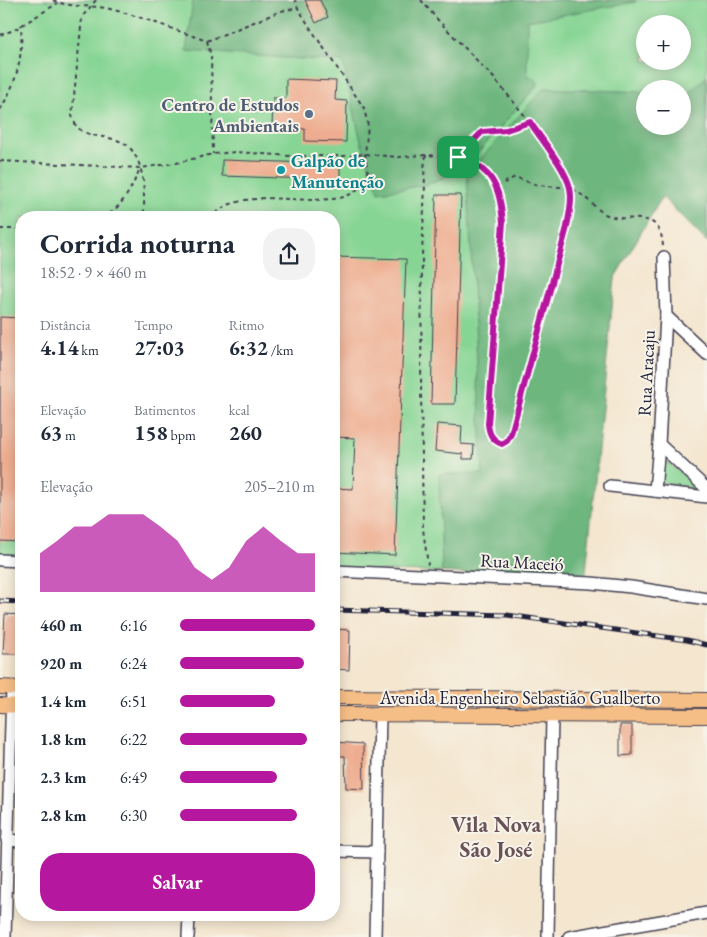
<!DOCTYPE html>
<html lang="pt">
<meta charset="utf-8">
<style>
:root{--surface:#fff;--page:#f2f2f3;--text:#1f2937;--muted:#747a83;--accent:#b5179e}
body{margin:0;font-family:"EB Garamond",serif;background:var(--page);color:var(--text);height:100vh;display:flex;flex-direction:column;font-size:19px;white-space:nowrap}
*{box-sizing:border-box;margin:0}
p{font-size:16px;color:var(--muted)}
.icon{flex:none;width:28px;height:28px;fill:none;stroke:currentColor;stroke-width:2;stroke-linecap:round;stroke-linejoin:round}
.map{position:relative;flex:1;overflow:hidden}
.sheet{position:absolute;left:15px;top:211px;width:325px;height:710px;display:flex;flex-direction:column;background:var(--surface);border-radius:20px;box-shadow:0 2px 12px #0003}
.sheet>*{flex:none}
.tools{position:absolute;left:636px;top:15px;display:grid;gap:10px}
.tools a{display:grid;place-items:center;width:55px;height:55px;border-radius:50%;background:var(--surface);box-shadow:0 2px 12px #0003;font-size:25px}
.pin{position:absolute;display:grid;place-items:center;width:42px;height:42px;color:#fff;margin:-21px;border-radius:10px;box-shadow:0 2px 8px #0006}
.round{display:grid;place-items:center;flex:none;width:52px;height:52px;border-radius:20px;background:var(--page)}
.summary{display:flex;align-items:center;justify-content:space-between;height:85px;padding:0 25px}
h1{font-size:28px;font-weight:700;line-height:38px}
.stats{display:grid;grid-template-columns:repeat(3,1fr);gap:8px;height:85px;padding:5px 25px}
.stats div{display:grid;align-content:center}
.stats b{font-size:21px;font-weight:700}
.stats small{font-size:14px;font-weight:400}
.stats p{font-size:14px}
.chart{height:140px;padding:10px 25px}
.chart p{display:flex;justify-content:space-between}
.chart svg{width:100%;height:90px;margin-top:5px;fill:var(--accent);opacity:.7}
.action{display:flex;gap:10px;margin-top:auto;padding:10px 25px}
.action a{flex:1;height:58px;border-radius:20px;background:var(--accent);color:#fff;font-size:20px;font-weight:700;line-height:58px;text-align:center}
ul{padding:0 25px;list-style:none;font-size:16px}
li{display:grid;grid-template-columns:80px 60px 1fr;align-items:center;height:38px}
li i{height:12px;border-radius:6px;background:var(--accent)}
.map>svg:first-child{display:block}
.green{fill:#87d594;stroke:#547c68;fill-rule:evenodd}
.forest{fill:#6db67e;stroke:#486c5c}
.building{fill:#eead90}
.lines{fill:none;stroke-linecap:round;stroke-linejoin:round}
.minor-casing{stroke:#423f51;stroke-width:14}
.major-casing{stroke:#423f51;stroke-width:16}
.path{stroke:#423f51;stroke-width:2;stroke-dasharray:4 4;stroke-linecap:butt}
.minor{stroke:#fff;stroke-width:11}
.major{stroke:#f6be87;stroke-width:14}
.rail-casing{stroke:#22223b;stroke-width:5}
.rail{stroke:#f7f3e8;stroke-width:3;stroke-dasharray:9;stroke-linecap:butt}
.route-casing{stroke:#fff;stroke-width:10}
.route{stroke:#b5179e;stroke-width:6}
.service-dot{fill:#5c6f8a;stroke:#f7f3e8;stroke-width:2}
.culture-dot{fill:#0f9aa8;stroke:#f7f3e8;stroke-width:2}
.labels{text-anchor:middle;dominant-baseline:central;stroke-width:4;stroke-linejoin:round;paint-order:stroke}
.service-label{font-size:18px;font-weight:bold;fill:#4e5e75;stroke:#f7f3e8;text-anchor:end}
.culture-label{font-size:18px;font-weight:bold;fill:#0d838f;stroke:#f7f3e8;text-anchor:start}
.street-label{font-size:18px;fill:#22223b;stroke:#f7f3e8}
.district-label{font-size:22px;font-weight:bold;fill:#695359;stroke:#f7f3e8}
</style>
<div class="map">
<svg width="707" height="937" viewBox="0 0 707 937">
<rect width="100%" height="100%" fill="#f7f3e8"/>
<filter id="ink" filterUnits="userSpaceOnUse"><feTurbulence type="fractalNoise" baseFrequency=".02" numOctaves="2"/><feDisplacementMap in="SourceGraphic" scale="10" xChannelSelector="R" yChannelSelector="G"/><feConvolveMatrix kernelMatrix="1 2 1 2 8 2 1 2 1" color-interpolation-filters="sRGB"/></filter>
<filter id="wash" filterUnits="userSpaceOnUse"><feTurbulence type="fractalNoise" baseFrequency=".0096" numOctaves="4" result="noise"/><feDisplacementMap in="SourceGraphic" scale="20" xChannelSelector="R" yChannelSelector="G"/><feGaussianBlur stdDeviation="1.12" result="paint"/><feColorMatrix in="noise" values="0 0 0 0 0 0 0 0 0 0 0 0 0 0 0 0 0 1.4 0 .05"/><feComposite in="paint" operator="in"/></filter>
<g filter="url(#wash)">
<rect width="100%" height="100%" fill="#f4e6cf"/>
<!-- green -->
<g class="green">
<path d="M 0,0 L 707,0 L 707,242 L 662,197 L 615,277 L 584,575 L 334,570 L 334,218 L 21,218 L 21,560 L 0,559 ZM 645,24 L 682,24 L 682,61 L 645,61 ZM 645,89 L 682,89 L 682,126 L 645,126 Z"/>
<polygon points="660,456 702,490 658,482"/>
</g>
<!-- forest -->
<g class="forest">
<polygon points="193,0 636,0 635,2 527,21 527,74 539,83 463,170 425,185 379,192 361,142 343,62 186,51"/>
<polygon points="707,76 707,242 662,197 615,277 585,582 442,572 439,474 483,474 467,174 544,88 645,92 645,126 682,126 683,93 689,93"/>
</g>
<g id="blocks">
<!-- building -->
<g class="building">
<polygon points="305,0 320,0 328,17 316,23"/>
<polygon points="286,79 336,81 335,100 347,101 346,142 305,141 305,129 272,128 273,98 286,98"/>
<polygon points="222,160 340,164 340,180 222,176"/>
<polygon points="436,195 461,195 455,404 431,404"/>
<polygon points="334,257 406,259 395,555 334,552 334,488 353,489 355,438 334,437"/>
<polygon points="0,317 21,318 21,542 0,541"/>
<polygon points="437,424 462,426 461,444 474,445 473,459 463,459 463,454 435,451"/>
<polygon points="5,614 21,615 21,654 3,654"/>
<polygon points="334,629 350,630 349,670 334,669"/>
<polygon points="620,725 632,725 632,755 620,756"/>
<polygon points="334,742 363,744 364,789 346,788 345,756 334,756"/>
</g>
</g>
</g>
<g filter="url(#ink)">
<use href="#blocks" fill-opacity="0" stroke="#423f51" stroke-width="1"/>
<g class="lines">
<defs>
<g id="minor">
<polyline points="666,316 707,354"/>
<polyline points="659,444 707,489"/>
<polyline points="610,486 707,497"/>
<polyline points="655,491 659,444 666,316 664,257"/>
<polyline points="0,560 21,561"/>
<polyline points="334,571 591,583 631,587 707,599"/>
<polyline points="7,840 21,841"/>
<polyline points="334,851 377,852"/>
<polyline points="5,937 12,688"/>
<polyline points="188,937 189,915"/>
<polyline points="375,937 380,716"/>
<polyline points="548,937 552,716"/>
<polyline points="569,937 707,913"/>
</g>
<g id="major">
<polyline points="0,687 21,688"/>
<polyline points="334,697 707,700"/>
<polyline points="0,705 21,706"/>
<polyline points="334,714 707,716"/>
</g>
</defs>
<!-- minor casing -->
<use href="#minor" class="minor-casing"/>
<!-- major casing -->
<use href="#major" class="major-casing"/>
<!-- path -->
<g class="path">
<path d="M 53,0 C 70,9 91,4 110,9 C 143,17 175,30 207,41 L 211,56 L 213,154"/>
<path d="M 96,0 L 82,17 L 72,116 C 74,119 75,125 77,127 C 91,141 118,133 131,149 C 146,168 144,195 144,218"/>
<polyline points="0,35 14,30 58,3"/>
<polyline points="207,41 281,11 298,8"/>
<path d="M 0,110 C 17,82 23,58 21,25"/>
<polyline points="426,155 424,168 425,185 422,255 421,390 423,529 428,565"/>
<polyline points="458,157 482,132 506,130 530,122"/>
<path d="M 0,161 L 140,168 L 176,163 L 213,154 L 236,152 L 291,156 L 344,156 L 365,154 L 398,157 L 426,155 L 458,157 L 483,169 L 497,187 L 502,203 L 503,221 L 488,424 C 489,434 492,440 502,444 L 507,441 L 511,434 L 567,227 L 570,210 L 570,189 L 562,170 L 530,122 L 493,77 L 437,19 L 421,0"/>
<path d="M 497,187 L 515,177 C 523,180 532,184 540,185 C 550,187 562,186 571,189 C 585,194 593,207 605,214 C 629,226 661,205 663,247"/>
<path d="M 103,218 C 122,208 133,186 140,168"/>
<polyline points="209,218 227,205 245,200 265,198 313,200 333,199 344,197 353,193 364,184 368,175 365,154 368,126 364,108 311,29 298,8 295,0"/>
<polyline points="0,229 21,229"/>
</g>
<!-- minor -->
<use href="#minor" class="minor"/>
<!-- major -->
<use href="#major" class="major"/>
<defs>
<g id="rail">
<polyline points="0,601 21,602"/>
<polyline points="334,610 507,615 687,640 707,645"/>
</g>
</defs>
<!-- rail casing -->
<use href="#rail" class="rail-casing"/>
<!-- rail -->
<use href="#rail" class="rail"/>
</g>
</g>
<g class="lines" filter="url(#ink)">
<defs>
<path id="route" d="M 530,122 C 541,139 566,169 570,188 C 573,200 569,215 567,227 L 511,434 L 507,441 L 502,444 C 492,440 489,434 488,424 L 503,222 C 501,203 499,183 483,170 C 477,164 466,161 458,157 L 482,132 L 506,130 Z"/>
</defs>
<!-- route casing -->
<use href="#route" class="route-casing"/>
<!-- route -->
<use href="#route" class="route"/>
</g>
<!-- markers -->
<circle class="service-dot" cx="309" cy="114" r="5"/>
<circle class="culture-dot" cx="281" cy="170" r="5"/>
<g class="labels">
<!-- service labels -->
<g class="service-label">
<text x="299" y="104">Centro de Estudos<tspan x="299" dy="21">Ambientais</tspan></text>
</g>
<!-- culture labels -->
<g class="culture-label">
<text x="291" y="160">Galpão de<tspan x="291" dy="21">Manutenção</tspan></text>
</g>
<!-- street labels -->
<g class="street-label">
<text transform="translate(646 373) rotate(-87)">Rua Aracaju</text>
<text transform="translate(522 562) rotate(3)">Rua Maceió</text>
<text x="520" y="697">Avenida Engenheiro Sebastião Gualberto</text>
</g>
<!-- district labels -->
<g class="district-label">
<text x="496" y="824">Vila Nova<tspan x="496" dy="25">São José</tspan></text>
</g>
</g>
</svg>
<div class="tools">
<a>+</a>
<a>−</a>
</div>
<div class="pin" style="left:458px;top:157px;background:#1e9e55"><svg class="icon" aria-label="arrive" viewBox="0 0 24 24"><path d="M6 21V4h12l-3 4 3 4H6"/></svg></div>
<section class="sheet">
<div class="summary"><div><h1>Corrida noturna</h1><p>18:52 · 9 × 460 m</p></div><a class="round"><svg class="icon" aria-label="share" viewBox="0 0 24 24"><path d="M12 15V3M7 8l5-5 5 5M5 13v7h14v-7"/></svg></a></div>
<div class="stats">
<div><p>Distância</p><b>4.14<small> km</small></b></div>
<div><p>Tempo</p><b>27:03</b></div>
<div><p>Ritmo</p><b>6:32<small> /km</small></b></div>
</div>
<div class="stats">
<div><p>Elevação</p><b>63<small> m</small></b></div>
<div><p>Batimentos</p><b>158<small> bpm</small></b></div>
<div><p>kcal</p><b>260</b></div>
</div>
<div class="chart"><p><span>Elevação</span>205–210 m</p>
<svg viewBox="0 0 160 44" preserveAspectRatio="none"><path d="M0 44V25L10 19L20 12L30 12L40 6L50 6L60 6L70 12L80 19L90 32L100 38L110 32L120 19L130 12L140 19L150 25L160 25V44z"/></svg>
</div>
<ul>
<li><b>460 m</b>6:16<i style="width:100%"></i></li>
<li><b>920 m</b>6:24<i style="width:92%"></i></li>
<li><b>1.4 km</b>6:51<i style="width:70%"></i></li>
<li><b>1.8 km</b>6:22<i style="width:94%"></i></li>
<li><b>2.3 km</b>6:49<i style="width:72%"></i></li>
<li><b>2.8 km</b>6:30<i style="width:87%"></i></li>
</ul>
<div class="action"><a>Salvar</a></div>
</section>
</div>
